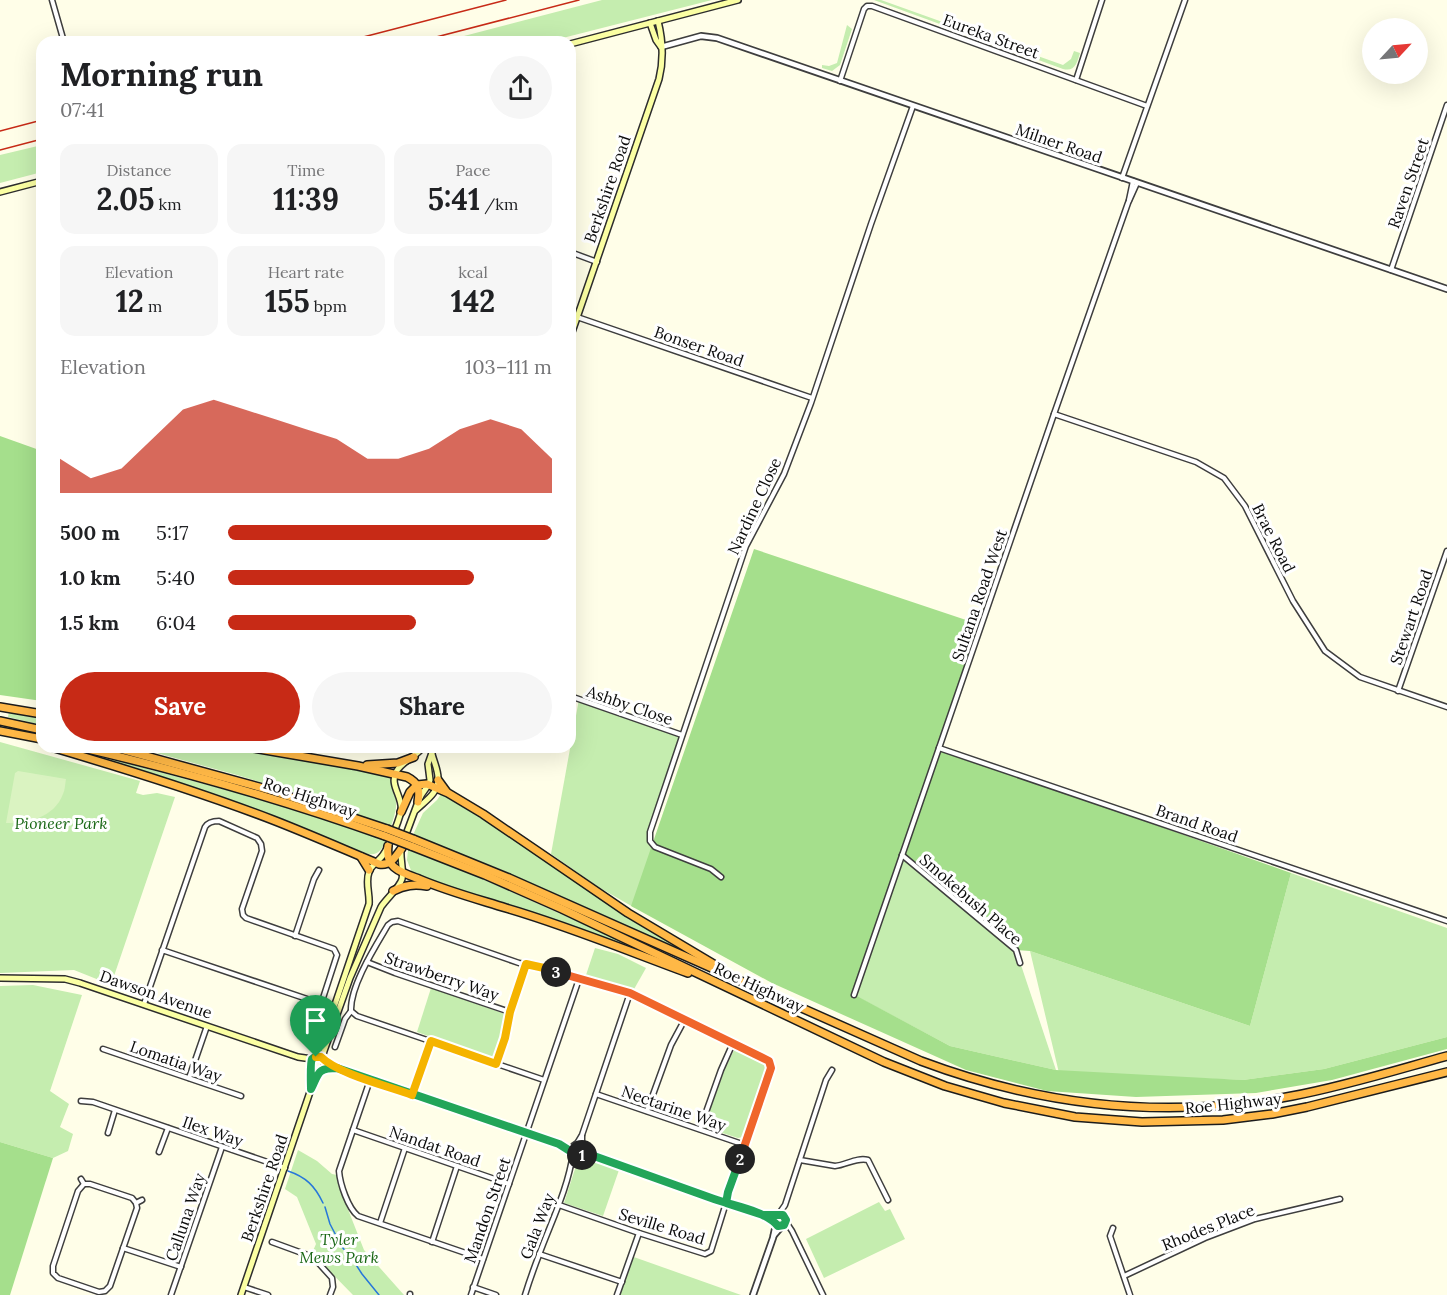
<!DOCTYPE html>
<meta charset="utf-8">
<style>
:root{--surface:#fff;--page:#f6f6f6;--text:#202124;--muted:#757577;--accent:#c72a16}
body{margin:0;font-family:Lora,serif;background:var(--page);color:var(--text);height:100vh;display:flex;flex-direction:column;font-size:22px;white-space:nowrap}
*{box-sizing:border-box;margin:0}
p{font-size:20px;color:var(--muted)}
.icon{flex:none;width:33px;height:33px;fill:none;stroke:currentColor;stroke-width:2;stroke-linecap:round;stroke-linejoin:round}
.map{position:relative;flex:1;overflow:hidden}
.panel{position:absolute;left:36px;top:36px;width:540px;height:717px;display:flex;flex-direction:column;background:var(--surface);border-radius:18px;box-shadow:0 6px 24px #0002}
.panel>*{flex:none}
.needle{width:39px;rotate:64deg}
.tools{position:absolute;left:1362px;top:18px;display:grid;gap:12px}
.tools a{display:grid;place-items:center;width:66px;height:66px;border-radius:50%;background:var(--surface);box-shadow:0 6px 24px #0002;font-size:30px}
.pin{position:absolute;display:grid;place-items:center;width:51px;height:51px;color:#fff;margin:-62px -26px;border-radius:50% 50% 50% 0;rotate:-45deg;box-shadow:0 0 6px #0007}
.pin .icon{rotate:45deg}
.km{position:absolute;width:30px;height:30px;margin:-15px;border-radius:50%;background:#222;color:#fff;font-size:16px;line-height:30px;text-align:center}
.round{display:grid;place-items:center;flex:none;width:63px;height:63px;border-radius:32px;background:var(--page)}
.headline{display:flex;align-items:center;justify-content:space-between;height:102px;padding:0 24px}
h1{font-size:33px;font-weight:800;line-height:45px}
.stats{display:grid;grid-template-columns:repeat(3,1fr);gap:9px;height:102px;padding:6px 24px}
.stats div{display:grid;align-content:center;border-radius:15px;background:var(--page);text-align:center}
.stats b{font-size:30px;font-weight:800}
.stats small{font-size:16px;font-weight:400}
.stats p{font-size:16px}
.chart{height:168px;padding:12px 24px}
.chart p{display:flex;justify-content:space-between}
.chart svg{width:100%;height:108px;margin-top:6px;fill:var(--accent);opacity:.7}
.action{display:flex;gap:12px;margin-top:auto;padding:12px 24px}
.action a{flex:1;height:69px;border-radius:36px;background:var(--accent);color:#fff;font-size:24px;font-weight:800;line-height:69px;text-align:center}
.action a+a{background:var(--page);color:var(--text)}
ul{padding:0 24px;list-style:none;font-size:20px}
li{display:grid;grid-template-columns:96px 72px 1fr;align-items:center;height:45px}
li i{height:15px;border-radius:8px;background:var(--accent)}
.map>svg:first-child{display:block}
.green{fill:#c5edaf}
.forest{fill:#a5df8c}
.pitch{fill:#daf3c1}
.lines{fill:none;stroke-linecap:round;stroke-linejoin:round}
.stream{stroke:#2777da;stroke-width:1.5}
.minor-casing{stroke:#3e3e3e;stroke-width:7}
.tertiary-casing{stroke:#3e3e3e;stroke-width:8}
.secondary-casing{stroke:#2d2d2d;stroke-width:8}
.motorway-casing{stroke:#1c1c1c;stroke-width:10}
.minor{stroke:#fff;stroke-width:4}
.tertiary{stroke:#fff;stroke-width:4.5}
.secondary{stroke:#fbffa3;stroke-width:5}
.motorway{stroke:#ffb846;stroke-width:7}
.rail{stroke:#c72a16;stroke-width:1.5}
.motorway-bridge-casing{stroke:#1c1c1c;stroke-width:10;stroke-linecap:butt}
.motorway-bridge{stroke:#ffb846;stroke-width:7}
.split-1-casing{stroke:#fff;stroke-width:12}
.split-2-casing{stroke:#fff;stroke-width:12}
.split-3-casing{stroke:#fff;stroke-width:12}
.split-4-casing{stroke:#fff;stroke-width:12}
.split-1{stroke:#22a559;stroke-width:8}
.split-2{stroke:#22a559;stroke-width:8}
.split-3{stroke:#f0652b;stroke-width:8}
.split-4{stroke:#f5b400;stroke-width:8}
.labels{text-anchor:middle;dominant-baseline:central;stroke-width:6;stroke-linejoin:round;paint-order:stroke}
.street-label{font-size:16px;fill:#0b0b0b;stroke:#fff}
.park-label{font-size:16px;font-style:italic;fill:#1a6816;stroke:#fff}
</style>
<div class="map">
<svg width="1447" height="1295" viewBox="0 0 1447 1295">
<rect width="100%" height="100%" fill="#fffee8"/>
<!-- green -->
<g class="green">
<polygon points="602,0 712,0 547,42 441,42"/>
<path d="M 874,0 L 881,0 L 1063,65 L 1071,59 L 1074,51 L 1080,53 C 1077,63 1075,72 1063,69 Z"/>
<polygon points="847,25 852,29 840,65 832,71 822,68 822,65 829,66 837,63"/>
<polygon points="42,145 42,172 0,183 0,155"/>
<polygon points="579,699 682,735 650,835 653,845 635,908 600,888 551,854"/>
<polygon points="9,711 42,716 42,725 8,717"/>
<polygon points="0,742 140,781 136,793 143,795 157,793 175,797 114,976 104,982 74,970 0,973"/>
<path d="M 135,747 L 229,747 L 390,776 C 391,785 395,793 396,801 C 397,810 393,819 391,827 L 313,798 L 237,775 Z"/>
<path d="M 95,755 L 253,797 L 331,820 L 386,841 C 382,849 378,856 368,854 L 180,783 Z"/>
<polygon points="441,794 455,802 719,969 617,921 502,870 413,835 423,813 437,800"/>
<polygon points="408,850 462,870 698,975 524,910 467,892 412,873 407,860"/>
<polygon points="902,855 1016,950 1056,1070 950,1046 854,995"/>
<polygon points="1291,873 1447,928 1447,1037 1324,1069 1243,1080 1059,1073 1030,951 1250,1026"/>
<polygon points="595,948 618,954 646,968 633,991 586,975"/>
<polygon points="33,985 82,995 50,1091 69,1104 60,1127 73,1134 68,1151 53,1158 0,1142 0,986"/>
<polygon points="431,988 508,1015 496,1060 417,1032"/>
<polygon points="735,1048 764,1063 767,1068 743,1137 738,1138 704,1127 724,1071"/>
<polygon points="298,1150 317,1161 332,1174 337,1175 338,1184 364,1250 404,1295 353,1295 312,1253 316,1244 297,1197 285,1189"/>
<polygon points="583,1158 619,1170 603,1216 564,1203 575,1169"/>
<polygon points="879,1202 885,1211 890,1209 905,1239 824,1278 806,1239"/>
<polygon points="631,1256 741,1295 617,1295"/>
</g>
<!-- forest -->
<g class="forest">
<polygon points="0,436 42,451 42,701 0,695"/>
<polygon points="754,549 981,625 939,748 1291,873 1250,1026 1030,951 1016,950 902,855 855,995 950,1046 1056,1070 1243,1080 1324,1069 1447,1037 1447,1049 1332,1080 1256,1093 1136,1097 1047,1091 966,1070 772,983 631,906"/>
<polygon points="0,1142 53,1158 10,1295 0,1295"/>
</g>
<!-- pitch -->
<path class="pitch" d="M 18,771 L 66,779 C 65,784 65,790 63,794 C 54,818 28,823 6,823 L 15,773 Z"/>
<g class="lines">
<!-- stream -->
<g class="stream">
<path d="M 288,1171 C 306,1177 315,1186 323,1203"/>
<polyline points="325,1207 330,1224 342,1247 351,1257 362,1274 379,1295"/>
</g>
<defs>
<g id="minor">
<polyline points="52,0 64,42"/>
<polyline points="1076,80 1102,0"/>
<polyline points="840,81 864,9 867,6 872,6 1147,106"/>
<polyline points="1122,178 1185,0"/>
<polyline points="1129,200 1133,181"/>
<polyline points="570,252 597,262"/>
<polyline points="1391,270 1447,105"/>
<polyline points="577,317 812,398"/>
<polyline points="1054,414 1196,462 1224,478 1245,506 1293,601 1325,651 1360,677 1447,707"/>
<polyline points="1398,691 1447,551"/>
<polyline points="570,696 682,735"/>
<polyline points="939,748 1447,921"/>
<polyline points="902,855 1016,950 1020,963"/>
<polyline points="721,877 711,869 655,847 650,841 650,832 746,546 784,474 811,403 871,224 913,106"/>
<polyline points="295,936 314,879 319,870"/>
<polyline points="367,962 395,973 510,1012"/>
<polyline points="854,995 1054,414 1128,203 1137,183"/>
<path d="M 144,1004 L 205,827 C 208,822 213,821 219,821 L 257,838 L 261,844 L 262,851 L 242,909 L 243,915 L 246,918 L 334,949 L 337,955 L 323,998 L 320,1001 L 316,1002 L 162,950"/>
<polyline points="335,1047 345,1019 351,1011"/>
<polyline points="103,1049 241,1096"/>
<polyline points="496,1064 505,1038 510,1012 526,964"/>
<polyline points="189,1078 207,1026"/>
<path d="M 370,1080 L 339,1171 C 340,1184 348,1208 358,1216 L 483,1259"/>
<path d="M 544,1080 L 357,1016 L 351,1011 C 350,986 375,947 388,925 L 392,922 L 398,921 L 519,963 L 544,968 L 630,993 L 769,1061 L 771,1069 L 745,1145 L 727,1192 L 726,1203 L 711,1251 L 705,1254 L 639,1233 L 559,1205"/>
<polyline points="596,1094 745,1145"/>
<polyline points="412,1095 431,1041"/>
<polyline points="81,1101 93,1102 285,1168"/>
<polyline points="647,1111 671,1045 685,1019"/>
<polyline points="700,1129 721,1070 733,1043"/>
<polyline points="353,1130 509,1184"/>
<polyline points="108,1133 115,1110"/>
<polyline points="582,1136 582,1146"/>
<polyline points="576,1145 582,1135 630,993"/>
<polyline points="159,1152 168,1128"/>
<path d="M 800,1160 L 835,1166 C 846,1165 857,1157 868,1160 L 888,1200"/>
<polyline points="572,1165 578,1156"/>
<polyline points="81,1179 84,1184"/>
<polygon points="84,1184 90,1184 132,1198 136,1203 137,1208 110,1286 105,1291 99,1292 58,1278 53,1273 53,1266 78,1191"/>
<polyline points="136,1203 142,1200"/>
<polyline points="778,1215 785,1205 826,1080 832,1070"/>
<polyline points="786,1222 792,1231 823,1295"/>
<polyline points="380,1223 405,1148"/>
<polyline points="1113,1228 1110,1236 1130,1295"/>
<polyline points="272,1242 313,1257 332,1278 333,1287 330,1295"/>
<polyline points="432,1242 457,1166"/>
<polyline points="123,1248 181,1267"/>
<polyline points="539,1254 622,1282"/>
<polyline points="1124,1276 1205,1238 1255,1219 1340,1199"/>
<polyline points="244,1287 268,1295"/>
<polyline points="473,1287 496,1295"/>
<polyline points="410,1294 410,1295"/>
<polyline points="171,1295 222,1147"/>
<polyline points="471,1295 579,979"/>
<path d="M 525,1295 C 529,1282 534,1268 539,1255 C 551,1222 568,1189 573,1153"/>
<polyline points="617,1295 639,1233"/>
</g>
<g id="tertiary">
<polyline points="661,47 701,36 717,38 1447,289"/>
<polyline points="325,1062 337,1068 370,1080 559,1144 572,1152"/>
<circle cx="578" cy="1150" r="6"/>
<polyline points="582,1154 594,1156 763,1215 777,1216"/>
<polyline points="774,1235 781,1227 784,1225 786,1222 785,1217 780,1214 776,1217 775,1222 778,1226 781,1227"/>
<polyline points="753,1295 773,1238 776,1224"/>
</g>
<g id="secondary">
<polyline points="650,23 656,40 661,47"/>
<polyline points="570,44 738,0"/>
<polyline points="0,192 42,181"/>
<path d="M 570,338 L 659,79 C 664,59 663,41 658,21"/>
<path d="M 416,810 C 425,801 439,793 438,778 C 438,770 434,762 432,754"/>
<polyline points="405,837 418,802 422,794 429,784 430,780 428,764 434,747"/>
<polyline points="0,978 65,979 80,983 298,1057 312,1059"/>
<path d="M 311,1088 L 310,1063 L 312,1059 L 316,1057 L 323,1040 L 369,904 C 370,894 365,882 369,872 C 371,865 379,861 383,855 C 389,847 398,822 401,812 C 404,798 389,786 396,772 C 402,761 416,757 423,747"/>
<path d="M 241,1295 L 311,1089 L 320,1071 L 324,1068 L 325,1062 L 322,1058 L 324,1051 L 350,978 L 381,907 C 386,899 400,887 402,879 C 404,872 400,859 401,849"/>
</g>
<g id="motorway">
<polyline points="0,707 42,714"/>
<polyline points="0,721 42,730"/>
<polyline points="0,731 42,739"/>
<path d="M 51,747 C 126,769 200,792 273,820 C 309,834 343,849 379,864 C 391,866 395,857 402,848"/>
<path d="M 79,747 C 182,771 284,800 385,836"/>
<polyline points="113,747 270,790 387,829"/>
<path d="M 247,747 L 358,766 L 407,777 C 419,783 420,790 418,802"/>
<polyline points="367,765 398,763 414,757"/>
<polyline points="438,780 446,791"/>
<polyline points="401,812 410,792 417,785 427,784 448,793 483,814 628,913 722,969"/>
<path d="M 413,839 L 509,878 L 921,1061 C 1041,1106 1165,1120 1292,1096 C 1345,1086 1396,1070 1447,1056"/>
<path d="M 388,846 C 387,854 388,862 394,867 C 401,873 411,876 419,879 C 447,891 477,899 506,908 C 568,926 628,951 688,973"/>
<polyline points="411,846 485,875 562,909 884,1062 945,1086 1004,1103 1075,1117 1142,1122 1223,1120 1272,1114 1307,1107 1447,1072"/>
<polyline points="361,857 369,870"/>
<path d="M 393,891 C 405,885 414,884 427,886"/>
</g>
</defs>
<!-- minor casing -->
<use href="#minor" class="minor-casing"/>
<!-- tertiary casing -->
<use href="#tertiary" class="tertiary-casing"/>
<!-- secondary casing -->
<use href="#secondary" class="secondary-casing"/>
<!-- motorway casing -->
<use href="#motorway" class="motorway-casing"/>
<!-- minor -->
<use href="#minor" class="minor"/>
<!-- tertiary -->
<use href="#tertiary" class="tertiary"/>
<!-- secondary -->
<use href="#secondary" class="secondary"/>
<!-- motorway -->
<use href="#motorway" class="motorway"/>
<!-- rail -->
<g class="rail">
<polyline points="344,42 506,0"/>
<polyline points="417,42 579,0"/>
<polyline points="0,131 42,120"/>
<polyline points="0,150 42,139"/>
</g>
<defs>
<g id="motorway-bridge">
<polyline points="387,829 413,839"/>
<polyline points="385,836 411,846"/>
</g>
</defs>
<!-- motorway-bridge casing -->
<use href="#motorway-bridge" class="motorway-bridge-casing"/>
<!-- motorway-bridge -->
<use href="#motorway-bridge" class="motorway-bridge"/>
</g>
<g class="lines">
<defs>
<path id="split-1" d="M 316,1057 C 315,1057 313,1058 312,1059 C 310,1062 311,1084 311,1089 C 319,1073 317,1068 337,1068 L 559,1144 L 578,1156 L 582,1155"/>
<path id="split-2" d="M 582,1155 L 594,1156 C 634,1170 674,1185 714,1199 C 733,1206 764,1210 778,1226 L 784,1225 L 786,1220 L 783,1215 L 763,1215 L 726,1203 L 728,1192 L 740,1159"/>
<polyline id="split-3" points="556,972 630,993 769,1061 771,1068 740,1159"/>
<path id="split-4" d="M 316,1057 L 321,1057 C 338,1074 388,1086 412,1095 L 431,1041 L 496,1064 L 505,1038 L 510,1012 L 526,964 L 544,968 L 556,972"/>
</defs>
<!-- split-1 casing -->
<use href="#split-1" class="split-1-casing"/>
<!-- split-2 casing -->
<use href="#split-2" class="split-2-casing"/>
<!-- split-3 casing -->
<use href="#split-3" class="split-3-casing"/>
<!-- split-4 casing -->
<use href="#split-4" class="split-4-casing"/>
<!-- split-1 -->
<use href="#split-1" class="split-1"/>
<!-- split-2 -->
<use href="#split-2" class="split-2"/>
<!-- split-3 -->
<use href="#split-3" class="split-3"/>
<!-- split-4 -->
<use href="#split-4" class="split-4"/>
</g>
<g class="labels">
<!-- street labels -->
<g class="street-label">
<text transform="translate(991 36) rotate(20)">Eureka Street</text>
<text transform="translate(1059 143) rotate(19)">Milner Road</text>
<text transform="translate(1408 183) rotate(-71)">Raven Street</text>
<text transform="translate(607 189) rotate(-71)">Berkshire Road</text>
<text transform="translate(699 346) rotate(19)">Bonser Road</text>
<text transform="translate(754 506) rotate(-65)">Nardine Close</text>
<text transform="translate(1274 538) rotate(63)">Brae Road</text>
<text transform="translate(979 595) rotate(-71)">Sultana Road West</text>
<text transform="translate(1411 617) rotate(-71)">Stewart Road</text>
<text transform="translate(630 705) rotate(19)">Ashby Close</text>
<text transform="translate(310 797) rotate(18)">Roe Highway</text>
<text transform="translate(1197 823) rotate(19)">Brand Road</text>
<text transform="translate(971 899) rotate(41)">Smokebush Place</text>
<text transform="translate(442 976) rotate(19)">Strawberry Way</text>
<text transform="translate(759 987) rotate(25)">Roe Highway</text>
<text transform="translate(156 994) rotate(19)">Dawson Avenue</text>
<text transform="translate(176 1061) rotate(19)">Lomatia Way</text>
<text transform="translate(1233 1103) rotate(-6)">Roe Highway</text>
<text transform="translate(674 1108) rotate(19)">Nectarine Way</text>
<text transform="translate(213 1131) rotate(19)">Ilex Way</text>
<text transform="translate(435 1146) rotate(19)">Nandat Road</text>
<text transform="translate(264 1188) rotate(-71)">Berkshire Road</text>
<text transform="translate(487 1210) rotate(-71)">Mandon Street</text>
<text transform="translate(185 1217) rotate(-71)">Calluna Way</text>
<text transform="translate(537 1226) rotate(-69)">Gala Way</text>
<text transform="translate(662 1226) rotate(17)">Seville Road</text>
<text transform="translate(1208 1227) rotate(-22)">Rhodes Place</text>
</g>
<!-- park labels -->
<g class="park-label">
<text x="61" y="823">Pioneer Park</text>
<text x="339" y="1239">Tyler<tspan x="339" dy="18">Mews Park</tspan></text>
</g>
</g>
</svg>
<div class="tools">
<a><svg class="needle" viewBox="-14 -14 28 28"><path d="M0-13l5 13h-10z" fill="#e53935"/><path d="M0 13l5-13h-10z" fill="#757577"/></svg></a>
</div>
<div class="pin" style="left:316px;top:1057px;background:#1e9e55"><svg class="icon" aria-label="arrive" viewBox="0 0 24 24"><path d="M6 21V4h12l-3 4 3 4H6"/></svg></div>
<b class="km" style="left:582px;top:1155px">1</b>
<b class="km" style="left:740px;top:1159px">2</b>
<b class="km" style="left:556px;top:972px">3</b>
<section class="panel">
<div class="headline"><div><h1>Morning run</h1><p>07:41</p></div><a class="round"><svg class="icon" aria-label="share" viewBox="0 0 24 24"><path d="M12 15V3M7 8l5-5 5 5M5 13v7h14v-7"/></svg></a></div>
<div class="stats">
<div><p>Distance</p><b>2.05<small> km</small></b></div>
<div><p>Time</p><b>11:39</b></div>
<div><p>Pace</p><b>5:41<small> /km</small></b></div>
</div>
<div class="stats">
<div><p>Elevation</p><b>12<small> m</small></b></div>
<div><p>Heart rate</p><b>155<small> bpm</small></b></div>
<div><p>kcal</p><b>142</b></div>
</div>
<div class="chart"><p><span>Elevation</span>103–111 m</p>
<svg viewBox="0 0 160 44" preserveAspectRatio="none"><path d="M0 44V30L10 38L20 34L30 22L40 10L50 6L60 10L70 14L80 18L90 22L100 30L110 30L120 26L130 18L140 14L150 18L160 30V44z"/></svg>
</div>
<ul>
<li><b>500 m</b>5:17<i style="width:100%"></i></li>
<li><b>1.0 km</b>5:40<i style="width:76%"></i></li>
<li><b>1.5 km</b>6:04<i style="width:58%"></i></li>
</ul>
<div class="action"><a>Save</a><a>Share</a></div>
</section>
</div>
